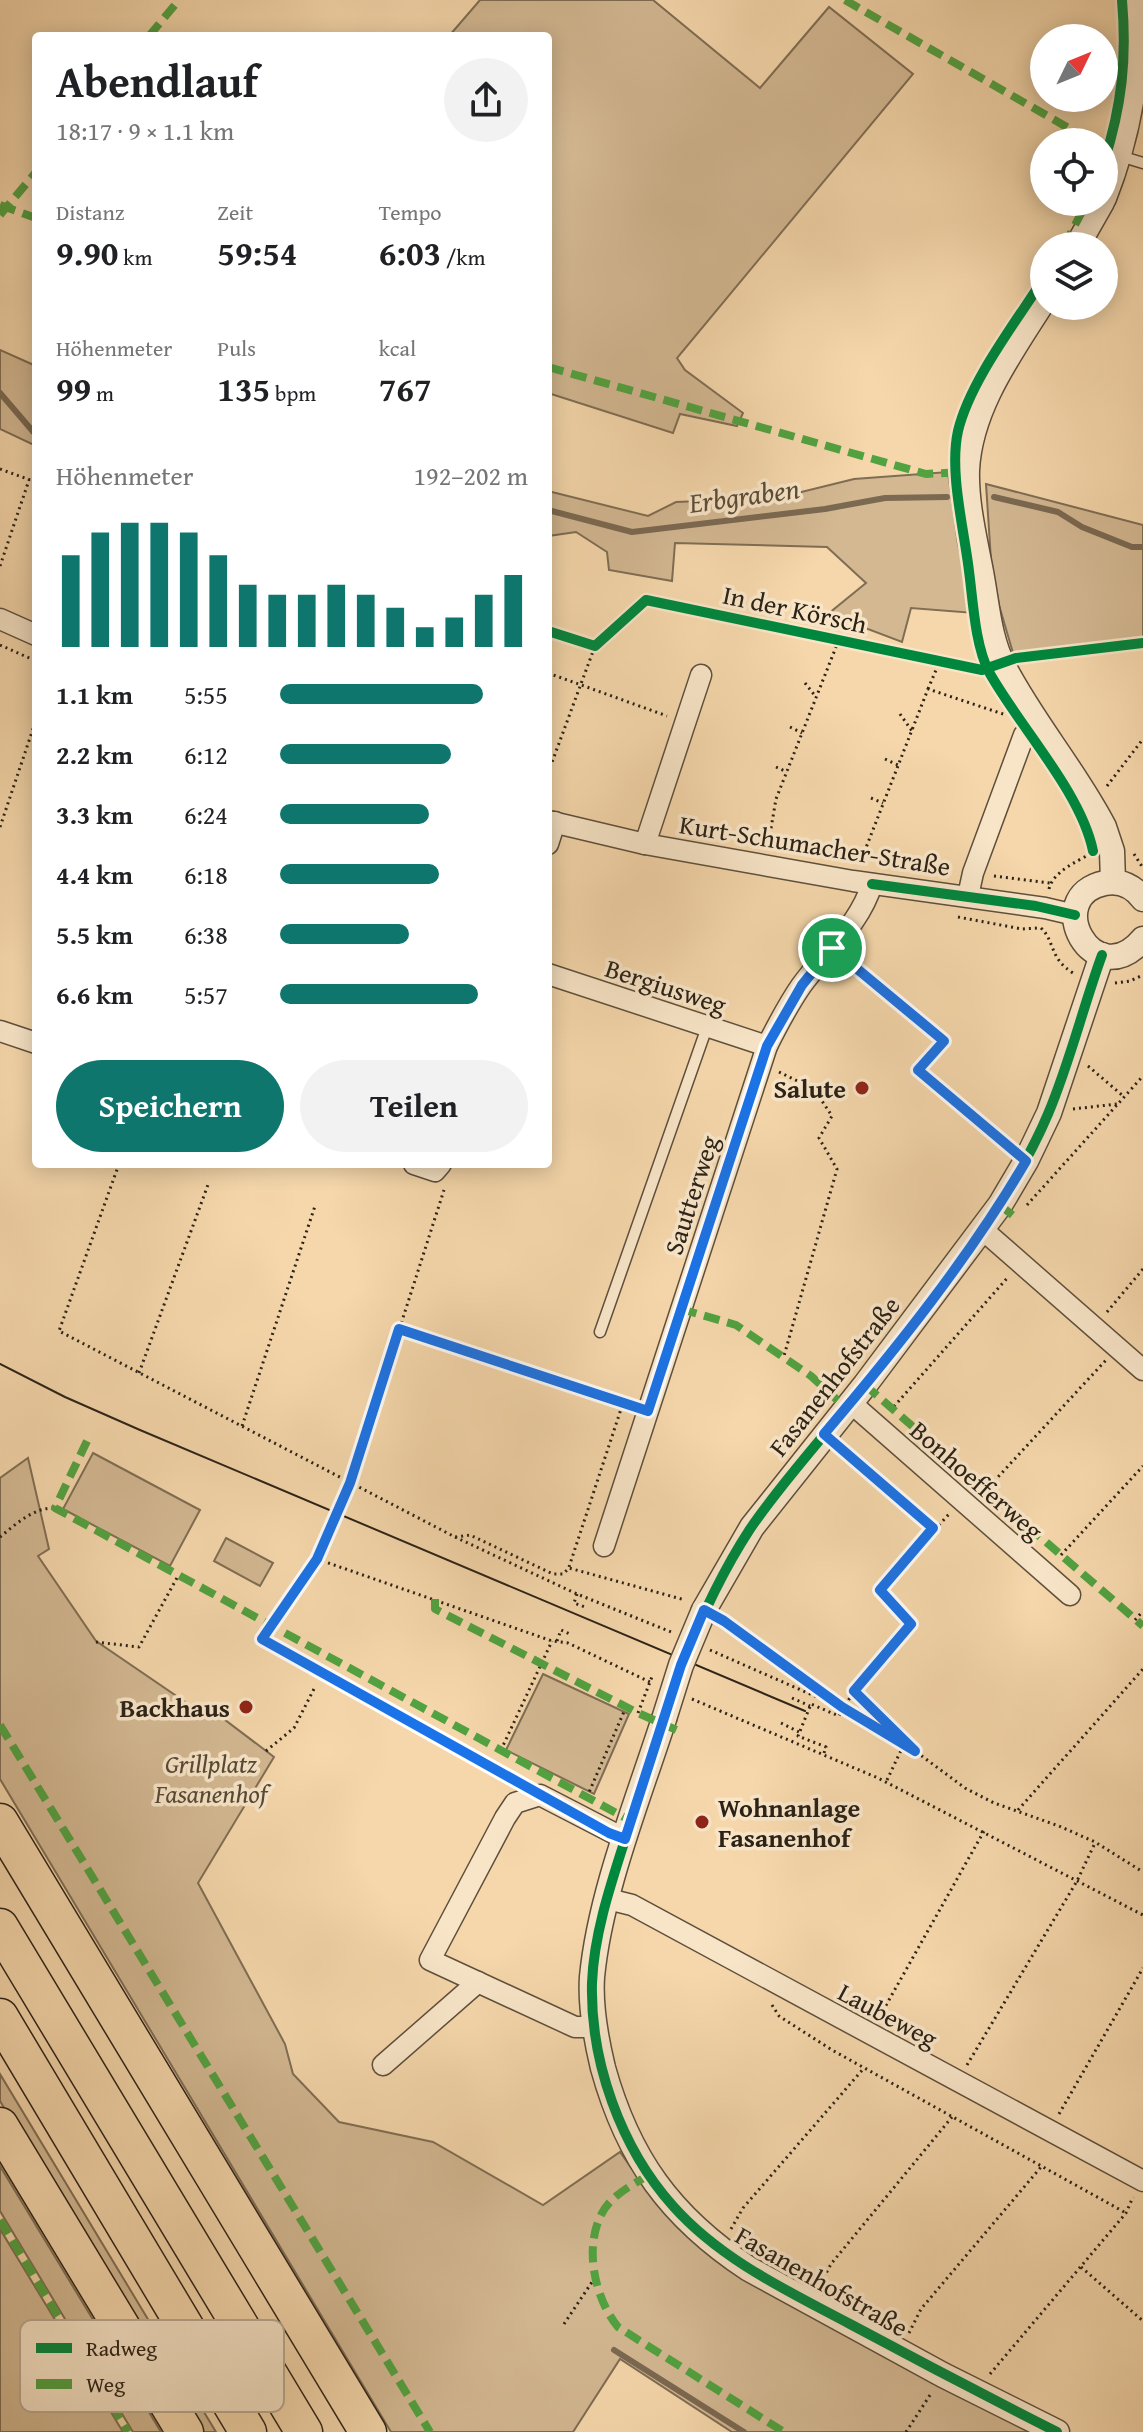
<!DOCTYPE html>
<html lang="de">
<meta charset="utf-8">
<style>
:root{--surface:#fff;--page:#f2f2f2;--text:#202124;--muted:#757577;--accent:#0f766e}
body{margin:0;font-family:"Gentium Book Plus",serif;background:var(--page);color:var(--text);height:100vh;display:flex;flex-direction:column;font-size:30px;white-space:nowrap}
*{box-sizing:border-box;margin:0}
p{font-size:26px;color:var(--muted)}
.icon{flex:none;width:44px;height:44px;fill:none;stroke:currentColor;stroke-width:2;stroke-linecap:round;stroke-linejoin:round}
.map{position:relative;flex:1;overflow:hidden}
.sheet{position:absolute;left:32px;top:32px;width:520px;height:1136px;display:flex;flex-direction:column;background:var(--surface);border-radius:8px;box-shadow:0 4px 20px #0003}
.sheet>*{flex:none}
.needle{width:52px;rotate:47deg}
.controls{position:absolute;left:1030px;top:24px;display:grid;gap:16px}
.controls a{display:grid;place-items:center;width:88px;height:88px;border-radius:50%;background:var(--surface);box-shadow:0 4px 20px #0003;font-size:40px}
.pin{position:absolute;display:grid;place-items:center;width:68px;height:68px;color:#fff;margin:-34px;border:4px solid #fff;border-radius:50%;box-shadow:0 2px 8px #0007}
.round{display:grid;place-items:center;flex:none;width:84px;height:84px;border-radius:42px;background:var(--page)}
.summary{display:flex;align-items:center;justify-content:space-between;height:136px;padding:0 24px}
h1{font-size:44px;font-weight:800;line-height:60px}
.stats{display:grid;grid-template-columns:repeat(3,1fr);gap:12px;height:136px;padding:8px 24px}
.stats div{display:grid;align-content:center}
.stats b{font-size:34px;font-weight:800}
.stats small{font-size:22px;font-weight:400}
.stats p{font-size:22px}
.chart{height:224px;padding:16px 24px}
.chart p{display:flex;justify-content:space-between}
.chart svg{width:100%;height:144px;margin-top:8px;stroke:var(--accent);stroke-width:6}
.cta{display:flex;gap:16px;margin-top:auto;padding:16px 24px}
.cta a{flex:1;height:92px;border-radius:48px;background:var(--accent);color:#fff;font-size:32px;font-weight:800;line-height:92px;text-align:center}
.cta a+a{background:var(--page);color:var(--text)}
ul{padding:0 24px;list-style:none;font-size:26px}
li{display:grid;grid-template-columns:128px 96px 1fr;align-items:center;height:60px}
li i{height:20px;border-radius:10px;background:var(--accent)}
.map>svg:first-child{display:block}
.green{fill:#d3b892;stroke:#7f6d54;stroke-width:2}
.lines{fill:none;stroke-linecap:round;stroke-linejoin:round}
.stream{stroke:#7b6952;stroke-width:6}
.service-casing{stroke:#5e4f3c;stroke-width:13}
.minor-casing{stroke:#5e4f3c;stroke-width:23}
.tertiary-casing{stroke:#5e4f3c;stroke-width:27}
.motorway-casing{stroke:#2b2217;stroke-width:39}
.path{stroke:#2b2217;stroke-width:3;stroke-dasharray:2 4;stroke-linecap:butt}
.service{stroke:#f8e5c8;stroke-width:10}
.minor{stroke:#f8e5c8;stroke-width:20}
.tertiary{stroke:#f8e5c8;stroke-width:24}
.motorway{stroke:#f5d7ab;stroke-width:36}
.tram{stroke:#2b2217;stroke-width:2}
.tertiary-bridge-casing{stroke:#5e4f3c;stroke-width:27;stroke-linecap:butt}
.path-bridge{stroke:#2b2217;stroke-width:3;stroke-dasharray:2 4;stroke-linecap:butt}
.tertiary-bridge{stroke:#f8e5c8;stroke-width:24}
.quiet{stroke:#51a240;stroke-width:8;stroke-dasharray:16 8;stroke-linecap:butt}
.cycleway-casing{stroke:#f8e5c8;stroke-width:15}
.cycleway{stroke:#00873e;stroke-width:10}
.route-casing{stroke:#fff;stroke-width:16}
.route{stroke:#1a73e8;stroke-width:10}
.poi-dot{fill:#8f2418;stroke:#f8e5c8;stroke-width:3}
.labels{text-anchor:middle;dominant-baseline:central;stroke-width:7;stroke-linejoin:round;paint-order:stroke}
.street-label{font-size:26px;fill:#2b2217;stroke:#f8e5c8}
.poi-label{font-size:26px;font-weight:bold;fill:#2b2217;stroke:#f8e5c8;text-anchor:end}
.park-label{font-size:26px;font-style:italic;fill:#554836;stroke:#f8e5c8}
.water-label{font-size:28px;font-style:italic;fill:#5a4c39;stroke:#f8e5c8}
.key{fill:#f8e5c8;stroke:#baaa93;stroke-width:2}
.key-label{font-size:22px;fill:#2b2217}
</style>
<div class="map">
<svg width="1143" height="2432" viewBox="0 0 1143 2432">
<rect width="100%" height="100%" fill="#f5d7ab"/>
<filter id="stains"><feTurbulence type="fractalNoise" baseFrequency=".0025" numOctaves="4"/><feColorMatrix values="0 0 0 0 .2 0 0 0 0 .09 0 0 0 0 .02 0 0 0 .5 -.17"/></filter>
<radialGradient id="worn" r=".72"><stop offset=".6" stop-color="#630" stop-opacity="0"/><stop offset="1" stop-color="#630" stop-opacity=".3"/></radialGradient>
<!-- green -->
<g class="green">
<polygon points="480,0 653,0 760,88 829,7 913,74 677,358 685,370 743,413 737,426 680,414 673,433 548,393 548,36 449,36"/>
<polygon points="0,350 36,366 36,446 0,429"/>
<polygon points="948,472 958,544 974,613 911,608 902,642 828,614 866,583 827,547 675,543 672,581 609,570 607,552 576,532 548,536 548,491 648,516 676,502 777,498 854,479"/>
<polygon points="986,484 1143,525 1143,637 1013,653 999,605 991,560"/>
<polygon points="93,1453 200,1510 170,1566 63,1509"/>
<polygon points="28,1458 49,1549 38,1556 96,1641 200,1712 204,1704 274,1757 198,1883 285,2044 293,2074 339,2122 433,2142 543,2205 620,2152 657,2204 735,2271 1037,2432 732,2432 620,2359 573,2432 391,2432 0,1779 0,1478"/>
<polygon points="226,1538 273,1563 260,1586 214,1561"/>
<polygon points="543,1674 629,1714 594,1794 506,1750"/>
<polygon points="0,2074 216,2432 199,2432 0,2101"/>
<polygon points="0,2166 161,2432 133,2432 0,2211"/>
<polygon points="0,2229 123,2432 0,2432"/>
</g>
<g class="lines">
<!-- stream -->
<g class="stream">
<polyline points="0,393 36,435"/>
<polyline points="994,497 1058,512 1082,527 1132,547 1143,547"/>
<polyline points="548,510 632,532 825,509 885,498 947,497"/>
<polyline points="614,2350 744,2432"/>
</g>
<defs>
<g id="service">
<polyline points="1120,156 1143,163"/>
<polyline points="832,948 944,1041 918,1070"/>
<polyline points="600,1332 707,1027"/>
<polyline points="271,1626 262,1639 538,1794"/>
</g>
<g id="minor">
<polyline points="0,619 36,635"/>
<polyline points="548,821 645,844 853,881 1045,908 1075,915"/>
<polyline points="548,844 555,822"/>
<polyline points="645,844 701,675"/>
<polyline points="968,896 973,873 1024,735"/>
<polyline points="548,974 767,1046"/>
<polyline points="0,1031 36,1043"/>
<polyline points="414,1164 435,1171 441,1164"/>
<polyline points="983,1230 1143,1370"/>
<polyline points="851,1403 1070,1595"/>
<path d="M 604,1546 L 767,1046 C 777,1026 788,1005 801,986 C 826,951 859,926 872,884"/>
<polyline points="608,1899 632,1905 1143,2181"/>
<polyline points="595,2027 575,2027 430,1960 505,1818 515,1803 540,1795 625,1839"/>
<polyline points="383,2065 478,1982"/>
</g>
<g id="tertiary">
<path d="M 1104,198 C 1129,134 1142,69 1134,0"/>
<polyline points="1077,246 1102,202"/>
<path d="M 1044,300 C 1012,351 970,407 967,470 C 966,504 975,539 981,572 C 987,603 989,639 1004,667 C 1033,723 1075,771 1104,827 L 1112,851 L 1113,882"/>
<path d="M 1143,899 C 1134,887 1121,880 1105,883 C 1040,896 1094,997 1143,939"/>
<polyline points="704,1610 752,1527 865,1385 1000,1205 1026,1161 1049,1113 1102,955"/>
<path d="M 664,1719 C 638,1800 600,1893 592,1977 C 590,2007 596,2039 603,2068 C 628,2158 670,2217 749,2269 L 943,2375 L 1057,2432"/>
</g>
<g id="motorway">
<polyline points="0,1822 368,2432"/>
<polyline points="0,1927 304,2432"/>
<polyline points="0,2017 248,2432"/>
<polyline points="0,2126 185,2432"/>
</g>
</defs>
<!-- service casing -->
<use href="#service" class="service-casing"/>
<!-- minor casing -->
<use href="#minor" class="minor-casing"/>
<!-- tertiary casing -->
<use href="#tertiary" class="tertiary-casing"/>
<!-- motorway casing -->
<use href="#motorway" class="motorway-casing"/>
<!-- path -->
<g class="path">
<polyline points="0,469 36,482"/>
<polyline points="0,566 29,480"/>
<polyline points="548,631 595,646"/>
<polyline points="0,645 36,661"/>
<polyline points="548,673 667,716"/>
<polyline points="805,683 816,697"/>
<polyline points="928,689 939,663"/>
<polyline points="900,714 912,731"/>
<polyline points="790,727 802,733"/>
<polyline points="885,759 898,765"/>
<polyline points="776,767 787,772"/>
<polyline points="548,773 595,646 646,600 982,670"/>
<polyline points="1107,786 1143,739"/>
<polyline points="871,798 883,803"/>
<polyline points="0,827 36,720"/>
<polyline points="768,846 776,799 838,642"/>
<polyline points="1134,854 1143,868"/>
<polyline points="860,863 928,689 1006,715"/>
<polyline points="994,876 1050,883"/>
<path d="M 1049,889 C 1053,872 1076,862 1090,854"/>
<polyline points="958,917 1022,929 1038,928"/>
<path d="M 1041,928 C 1055,941 1049,958 1073,973"/>
<polyline points="1115,983 1130,981 1143,975"/>
<polyline points="1088,1066 1122,1095"/>
<polyline points="779,1072 814,1089 832,1116 819,1138 837,1169 784,1356"/>
<polyline points="930,1080 1010,1147"/>
<polyline points="1073,1109 1117,1104"/>
<polyline points="119,1164 59,1331 455,1537 470,1535 553,1574 563,1574 569,1568 685,1600"/>
<polyline points="1027,1205 1143,1076"/>
<polyline points="1107,1312 1143,1269"/>
<polyline points="399,1329 631,1406"/>
<polyline points="139,1373 209,1182"/>
<polyline points="890,1411 1009,1276"/>
<polyline points="242,1426 315,1206"/>
<polyline points="842,1450 933,1528"/>
<polyline points="350,1483 444,1190"/>
<polyline points="986,1490 1106,1360"/>
<path d="M 0,1537 C 16,1524 34,1507 55,1508"/>
<polyline points="455,1537 577,1594 671,1632"/>
<polyline points="1061,1555 1143,1466"/>
<polyline points="569,1567 623,1403"/>
<polyline points="577,1594 574,1603 585,1607"/>
<polyline points="280,1614 317,1559 552,1641 568,1643 652,1683"/>
<polyline points="1135,1620 1143,1611"/>
<polyline points="723,1621 842,1707 915,1751 965,1788 994,1803 1059,1826 1095,1842 1143,1872"/>
<polyline points="557,1641 561,1630 572,1635"/>
<polyline points="96,1642 139,1647 178,1576"/>
<polyline points="710,1650 835,1705"/>
<polyline points="792,1698 810,1706"/>
<polyline points="692,1699 878,1778 1143,1915"/>
<polyline points="638,1713 653,1674"/>
<polyline points="781,1723 799,1732"/>
<polyline points="910,1746 854,1691 911,1624 880,1590 950,1513"/>
<polyline points="501,1750 552,1641"/>
<polyline points="266,1751 294,1728 315,1687"/>
<polyline points="824,1753 826,1747 798,1736 811,1704 839,1716 854,1691"/>
<polyline points="887,1780 904,1744"/>
<polyline points="587,1797 626,1707"/>
<polyline points="1018,1810 1143,1669"/>
<polyline points="772,2005 779,2016 832,2050 1126,2213"/>
<polyline points="880,2016 984,1831"/>
<polyline points="967,2065 1077,1881 1095,1843"/>
<polyline points="1059,2114 1143,1968"/>
<polyline points="731,2229 743,2208 864,2068"/>
<polyline points="1081,2267 1143,2321"/>
<polyline points="821,2283 831,2264 952,2117"/>
<polyline points="564,2324 596,2276"/>
<polyline points="909,2333 921,2309 1041,2167"/>
<polyline points="990,2374 1126,2213 1133,2197"/>
<polyline points="906,2432 932,2392"/>
</g>
<!-- service -->
<use href="#service" class="service"/>
<!-- minor -->
<use href="#minor" class="minor"/>
<!-- tertiary -->
<use href="#tertiary" class="tertiary"/>
<!-- motorway -->
<use href="#motorway" class="motorway"/>
<!-- tram -->
<polyline class="tram" points="0,1364 65,1397 140,1430 805,1711"/>
<defs>
<polyline id="tertiary-bridge" points="664,1719 681,1665 704,1610"/>
</defs>
<!-- tertiary-bridge casing -->
<use href="#tertiary-bridge" class="tertiary-bridge-casing"/>
<!-- path-bridge -->
<polyline class="path-bridge" points="317,1559 350,1483"/>
<!-- tertiary-bridge -->
<use href="#tertiary-bridge" class="tertiary-bridge"/>
<!-- quiet -->
<g class="quiet">
<polyline points="845,0 1093,142"/>
<polyline points="149,36 179,0"/>
<polyline points="0,205 36,218"/>
<polyline points="0,215 36,172"/>
<polyline points="1064,246 1087,202"/>
<polyline points="548,367 926,474 961,472"/>
<polyline points="1000,1205 1016,1218"/>
<polyline points="681,1309 736,1325 811,1376 846,1408"/>
<polyline points="865,1385 1143,1626"/>
<polyline points="87,1441 55,1508 631,1821"/>
<polyline points="435,1599 435,1609 638,1713 681,1732"/>
<polyline points="0,1725 430,2432"/>
<path d="M 649,2175 C 632,2185 610,2196 601,2215 C 584,2249 595,2299 618,2327 L 784,2432"/>
<polyline points="0,2220 128,2432"/>
</g>
<defs>
<g id="cycleway">
<path d="M 1104,162 C 1122,105 1127,59 1122,0"/>
<path d="M 1044,278 C 1016,322 970,381 958,431 C 949,472 964,529 969,571 C 973,601 975,645 989,672 C 1019,726 1081,792 1093,851"/>
<polyline points="548,631 595,646 646,600 982,670 1016,658 1143,643"/>
<polyline points="872,884 1036,906 1075,915"/>
<path d="M 1057,2432 C 988,2397 919,2361 850,2324 C 788,2291 721,2260 673,2206 C 621,2148 590,2062 592,1983 C 594,1929 615,1872 631,1821 C 662,1720 692,1618 750,1529 C 778,1488 812,1450 843,1412 C 875,1374 904,1334 934,1294 C 957,1265 981,1236 1000,1204 C 1018,1175 1035,1145 1048,1114 C 1070,1062 1083,1007 1102,955"/>
</g>
</defs>
<!-- cycleway casing -->
<use href="#cycleway" class="cycleway-casing"/>
<!-- cycleway -->
<use href="#cycleway" class="cycleway"/>
</g>
<g class="lines">
<defs>
<path id="route" d="M 832,948 L 944,1041 L 918,1070 L 1026,1161 C 969,1258 897,1348 824,1434 L 933,1528 L 880,1590 L 911,1624 L 854,1691 L 915,1751 L 842,1707 L 724,1621 L 704,1610 L 681,1665 L 625,1839 L 609,1833 L 262,1639 L 317,1559 L 350,1483 L 399,1329 L 648,1411 L 767,1046 L 802,985 Z"/>
</defs>
<!-- route casing -->
<use href="#route" class="route-casing"/>
<!-- route -->
<use href="#route" class="route"/>
</g>
<!-- markers -->
<g class="poi-dot">
<circle cx="862" cy="1088" r="8"/>
<circle cx="246" cy="1707" r="8"/>
<circle cx="702" cy="1822" r="8"/>
</g>
<g class="labels">
<!-- street labels -->
<g class="street-label">
<text transform="translate(795 609) rotate(12)">In der Körsch</text>
<text transform="translate(815 845) rotate(9)">Kurt-Schumacher-Straße</text>
<text transform="translate(666 986) rotate(18)">Bergiusweg</text>
<text transform="translate(691 1195) rotate(-72)">Sautterweg</text>
<text transform="translate(834 1376) rotate(-52)">Fasanenhofstraße</text>
<text transform="translate(977 1480) rotate(41)">Bonhoefferweg</text>
<text transform="translate(888 2015) rotate(28)">Laubeweg</text>
<text transform="translate(822 2281) rotate(30)">Fasanenhofstraße</text>
</g>
<!-- poi labels -->
<g class="poi-label">
<text x="846" y="1088">Salute</text>
<text x="230" y="1707">Backhaus</text>
<text x="718" y="1807" text-anchor="start">Wohnanlage<tspan x="718" dy="30">Fasanenhof</tspan></text>
</g>
<!-- park labels -->
<g class="park-label">
<text x="211" y="1763">Grillplatz<tspan x="211" dy="30">Fasanenhof</tspan></text>
</g>
<!-- water labels -->
<g class="water-label">
<text transform="translate(744 495) rotate(-8)">Erbgraben</text>
</g>
</g>
<!-- legend -->
<rect x="20" y="2320" width="264" height="92" rx="12" class="key"/>
<rect x="36" y="2343" width="36" height="10" fill="#00873e"/>
<rect x="36" y="2379" width="36" height="10" fill="#51a240"/>
<g class="key-label">
<text x="86" y="2356">Radweg</text>
<text x="86" y="2392">Weg</text>
</g>
<rect width="100%" height="100%" filter="url(#stains)"/>
<rect width="100%" height="100%" fill="url(#worn)"/>
</svg>
<div class="controls">
<a><svg class="needle" viewBox="-14 -14 28 28"><path d="M0-13l5 13h-10z" fill="#e53935"/><path d="M0 13l5-13h-10z" fill="#757577"/></svg></a>
<a><svg class="icon" aria-label="locate" viewBox="0 0 24 24"><circle cx="12" cy="12" r="6"/><path d="M12 2v4M12 18v4M2 12h4M18 12h4"/></svg></a>
<a><svg class="icon" aria-label="layers" viewBox="0 0 24 24"><path d="M12 4l9 5-9 5-9-5zM3 14l9 5 9-5"/></svg></a>
</div>
<div class="pin" style="left:832px;top:948px;background:#1e9e55"><svg class="icon" aria-label="arrive" viewBox="0 0 24 24"><path d="M6 21V4h12l-3 4 3 4H6"/></svg></div>
<section class="sheet">
<div class="summary"><div><h1>Abendlauf</h1><p>18:17 · 9 × 1.1 km</p></div><a class="round"><svg class="icon" aria-label="share" viewBox="0 0 24 24"><path d="M12 15V3M7 8l5-5 5 5M5 13v7h14v-7"/></svg></a></div>
<div class="stats">
<div><p>Distanz</p><b>9.90<small> km</small></b></div>
<div><p>Zeit</p><b>59:54</b></div>
<div><p>Tempo</p><b>6:03<small> /km</small></b></div>
</div>
<div class="stats">
<div><p>Höhenmeter</p><b>99<small> m</small></b></div>
<div><p>Puls</p><b>135<small> bpm</small></b></div>
<div><p>kcal</p><b>767</b></div>
</div>
<div class="chart"><p><span>Höhenmeter</span>192–202 m</p>
<svg viewBox="0 0 160 44" preserveAspectRatio="none"><path d="M5 44V16M15 44V9M25 44V6M35 44V6M45 44V9M55 44V16M65 44V25M75 44V28M85 44V28M95 44V25M105 44V28M115 44V32M125 44V38M135 44V35M145 44V28M155 44V22"/></svg>
</div>
<ul>
<li><b>1.1 km</b>5:55<i style="width:82%"></i></li>
<li><b>2.2 km</b>6:12<i style="width:69%"></i></li>
<li><b>3.3 km</b>6:24<i style="width:60%"></i></li>
<li><b>4.4 km</b>6:18<i style="width:64%"></i></li>
<li><b>5.5 km</b>6:38<i style="width:52%"></i></li>
<li><b>6.6 km</b>5:57<i style="width:80%"></i></li>
</ul>
<div class="cta"><a>Speichern</a><a>Teilen</a></div>
</section>
</div>
